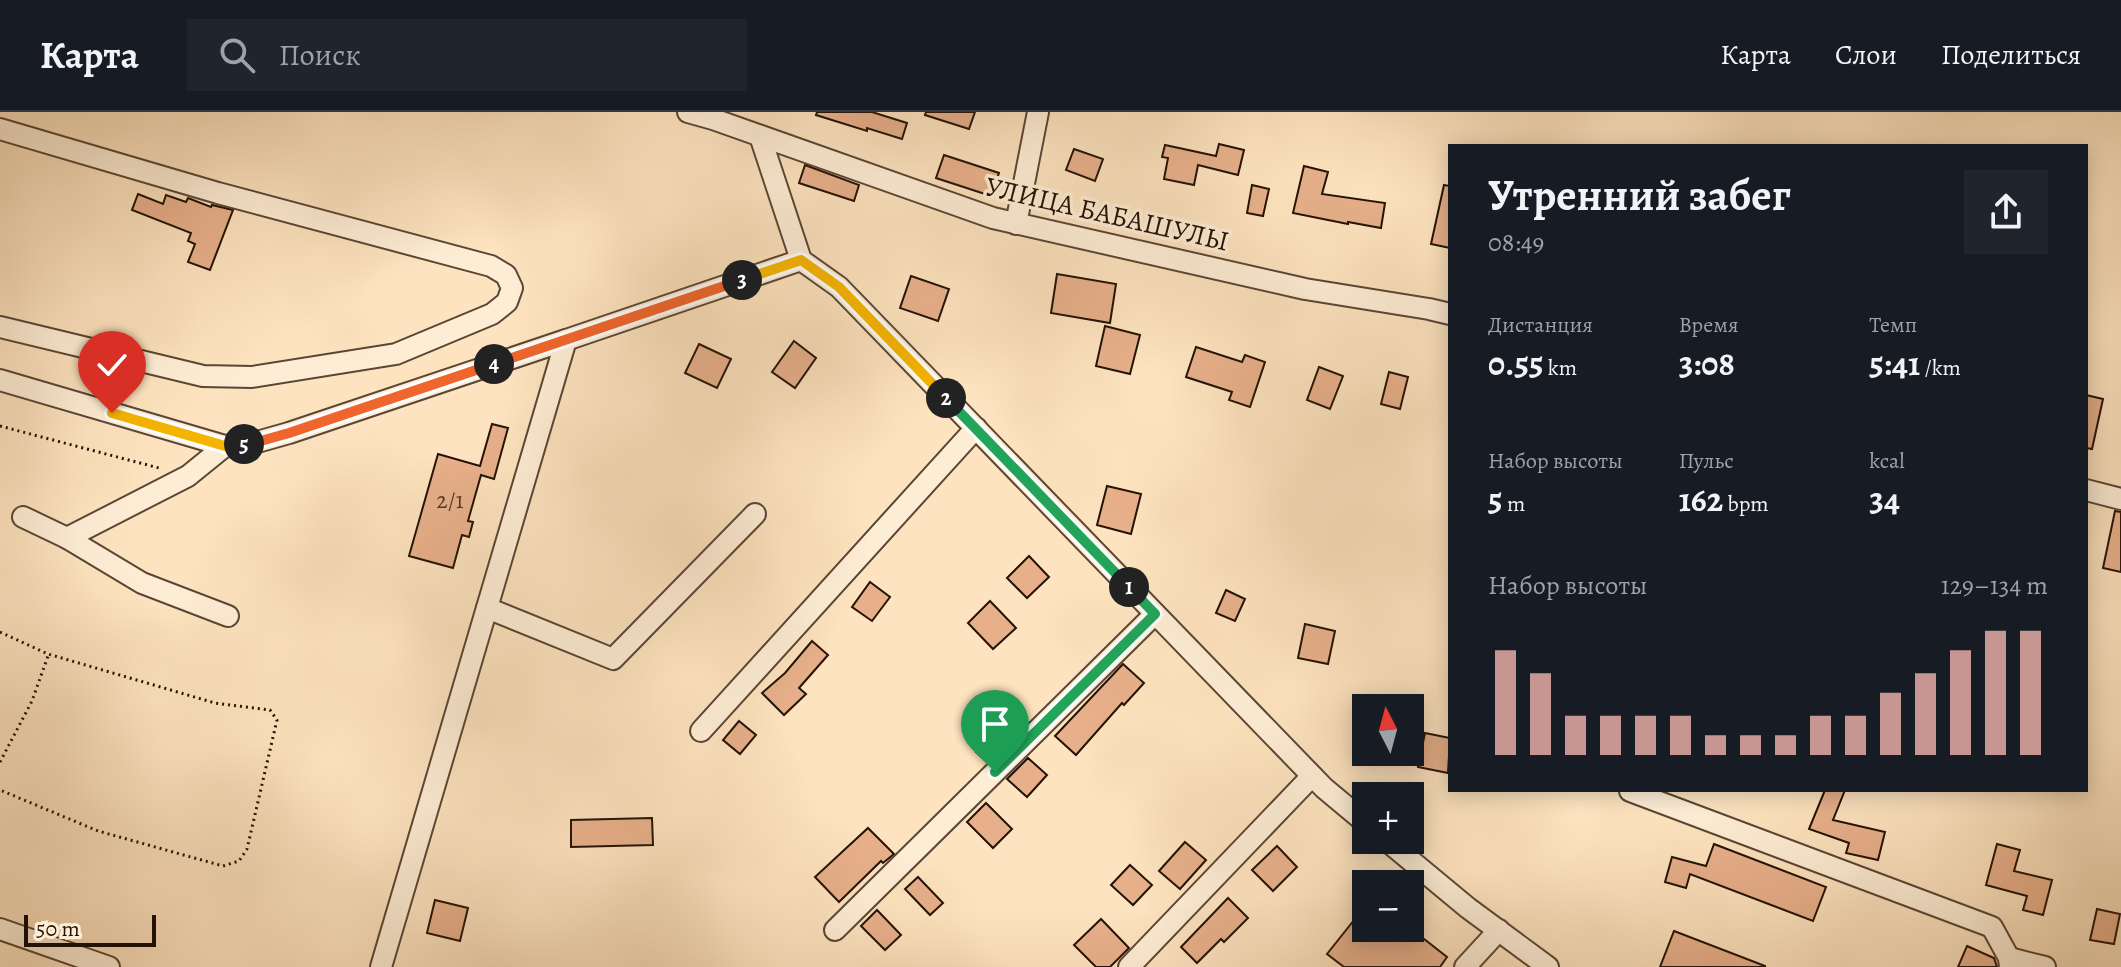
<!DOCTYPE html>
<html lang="ru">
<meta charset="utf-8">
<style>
:root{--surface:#171b24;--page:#20242c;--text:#f1f3f6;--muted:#9ea1a6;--line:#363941;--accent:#c59692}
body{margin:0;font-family:Alegreya,serif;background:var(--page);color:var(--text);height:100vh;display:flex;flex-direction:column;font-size:30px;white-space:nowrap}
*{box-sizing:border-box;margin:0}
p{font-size:26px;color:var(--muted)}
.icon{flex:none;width:44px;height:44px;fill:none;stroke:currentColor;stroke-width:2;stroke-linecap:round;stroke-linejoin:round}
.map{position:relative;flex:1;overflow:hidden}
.drawer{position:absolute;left:1448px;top:32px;width:640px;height:648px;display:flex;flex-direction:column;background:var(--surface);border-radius:0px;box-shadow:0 4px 20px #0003}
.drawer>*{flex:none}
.needle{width:52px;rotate:354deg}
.buttons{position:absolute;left:1352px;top:582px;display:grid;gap:16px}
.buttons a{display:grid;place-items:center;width:72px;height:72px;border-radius:0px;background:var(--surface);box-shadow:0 4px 20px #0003;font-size:40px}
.scale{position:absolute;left:24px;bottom:20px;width:132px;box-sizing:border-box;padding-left:8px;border:4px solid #241206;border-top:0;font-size:22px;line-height:28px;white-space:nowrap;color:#241206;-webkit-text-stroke:6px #feedd5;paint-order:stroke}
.pin{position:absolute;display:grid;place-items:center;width:68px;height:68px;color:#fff;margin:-82px -34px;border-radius:50% 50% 50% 0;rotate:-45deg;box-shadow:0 0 8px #0007}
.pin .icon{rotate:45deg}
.km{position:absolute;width:40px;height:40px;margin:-20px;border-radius:50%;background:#222;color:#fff;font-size:22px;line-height:40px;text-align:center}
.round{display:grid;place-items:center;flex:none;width:84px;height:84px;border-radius:0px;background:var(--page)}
.head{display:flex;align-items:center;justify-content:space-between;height:136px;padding:0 40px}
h1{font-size:44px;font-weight:700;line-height:60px}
.stats{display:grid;grid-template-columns:repeat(3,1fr);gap:12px;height:136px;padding:8px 40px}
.stats div{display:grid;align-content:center}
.stats b{font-size:34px;font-weight:700}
.stats small{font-size:22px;font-weight:400}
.stats p{font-size:22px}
.chart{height:224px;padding:16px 40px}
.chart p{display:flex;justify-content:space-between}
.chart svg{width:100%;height:144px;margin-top:8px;stroke:var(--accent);stroke-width:6}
header{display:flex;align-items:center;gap:48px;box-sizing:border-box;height:112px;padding:0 40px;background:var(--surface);border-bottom:2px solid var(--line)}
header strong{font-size:38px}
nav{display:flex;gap:44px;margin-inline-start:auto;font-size:28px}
.search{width:560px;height:72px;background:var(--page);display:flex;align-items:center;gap:20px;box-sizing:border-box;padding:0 28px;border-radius:0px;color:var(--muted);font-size:30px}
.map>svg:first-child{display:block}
.building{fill:#e7b08b;stroke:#241206;stroke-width:2}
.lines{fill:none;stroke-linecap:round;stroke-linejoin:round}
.minor-casing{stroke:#5a4634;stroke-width:24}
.path{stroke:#241206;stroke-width:3;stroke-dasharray:2 4;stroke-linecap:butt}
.minor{stroke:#feedd5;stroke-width:20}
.split-1-casing{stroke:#fff;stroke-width:16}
.split-2-casing{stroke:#fff;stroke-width:16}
.split-3-casing{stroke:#fff;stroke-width:16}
.split-4-casing{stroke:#fff;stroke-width:16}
.split-5-casing{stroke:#fff;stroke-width:16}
.split-6-casing{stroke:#fff;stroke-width:16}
.split-1{stroke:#22a559;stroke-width:10}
.split-2{stroke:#22a559;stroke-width:10}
.split-3{stroke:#f5b400;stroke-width:10}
.split-4{stroke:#f0652b;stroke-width:10}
.split-5{stroke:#f0652b;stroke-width:10}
.split-6{stroke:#f5b400;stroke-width:10}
.labels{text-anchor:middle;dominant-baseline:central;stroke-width:7;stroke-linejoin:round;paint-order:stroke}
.number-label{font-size:24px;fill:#553a27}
.street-label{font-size:28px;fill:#241206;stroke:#feedd5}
</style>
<header>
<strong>Карта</strong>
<div class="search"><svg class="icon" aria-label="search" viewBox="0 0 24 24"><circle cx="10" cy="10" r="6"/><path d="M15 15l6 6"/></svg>Поиск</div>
<nav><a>Карта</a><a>Слои</a><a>Поделиться</a></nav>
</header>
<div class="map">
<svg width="2121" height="855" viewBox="0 0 2121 855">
<rect width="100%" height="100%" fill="#fde3bf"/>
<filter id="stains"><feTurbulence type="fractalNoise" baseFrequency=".0025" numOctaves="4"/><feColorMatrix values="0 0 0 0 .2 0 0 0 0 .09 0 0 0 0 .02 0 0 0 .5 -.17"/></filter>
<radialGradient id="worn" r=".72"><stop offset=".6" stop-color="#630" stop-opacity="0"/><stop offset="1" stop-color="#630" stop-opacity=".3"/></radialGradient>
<!-- building -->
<g class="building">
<polygon points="817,0 872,0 907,11 902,27 867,16 867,19 816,3"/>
<polygon points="926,0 975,0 969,17 925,3"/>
<polygon points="1219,32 1244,38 1238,63 1198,53 1194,73 1164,67 1168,46 1162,45 1165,33 1216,44"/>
<polygon points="1074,37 1103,47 1095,69 1066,58"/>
<polygon points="944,43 999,61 991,84 936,66"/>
<polygon points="805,53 859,73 854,89 799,71"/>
<polygon points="1304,54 1328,60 1322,82 1385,91 1381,116 1348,110 1348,112 1293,101"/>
<polygon points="1252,73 1269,77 1263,104 1247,101"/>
<polygon points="1444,73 1450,74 1450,136 1431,132"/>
<polygon points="138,82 163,92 166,83 186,90 188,86 211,95 212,93 233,98 210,158 188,150 195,132 188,129 191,121 132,98"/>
<polygon points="1057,162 1116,172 1110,211 1051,201"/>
<polygon points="911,164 949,177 938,209 900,196"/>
<polygon points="1105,214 1140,223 1130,262 1096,254"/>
<polygon points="794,229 816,246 795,276 772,260"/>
<polygon points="699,232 731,247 717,276 685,261"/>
<polygon points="1196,235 1242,250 1245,243 1265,250 1250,295 1229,288 1232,280 1186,265"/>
<polygon points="1319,255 1343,264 1330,297 1307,288"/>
<polygon points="1389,260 1408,265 1400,297 1381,292"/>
<polygon points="2086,283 2103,287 2092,337 2086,336"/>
<polygon points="492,312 508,316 494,367 481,363 468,409 473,410 469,425 462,423 453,456 409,444 438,342 480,354"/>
<polygon points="1107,374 1141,382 1131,422 1097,413"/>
<polygon points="2115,399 2121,400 2121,460 2103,456"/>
<polygon points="1029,444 1049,465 1027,486 1007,466"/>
<polygon points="870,470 890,485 872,509 852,495"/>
<polygon points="1226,478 1245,487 1235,509 1216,501"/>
<polygon points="990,489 1016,516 993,537 968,511"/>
<polygon points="1305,512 1335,519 1328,552 1298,546"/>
<polygon points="812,529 828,543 799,576 806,582 784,603 762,581 785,561"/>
<polygon points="1123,552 1144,571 1124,593 1122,591 1076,643 1055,624"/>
<polygon points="1009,605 1019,614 1007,627 1008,628 987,650 976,640"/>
<polygon points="739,609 756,623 740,642 723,628"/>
<polygon points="1425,621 1450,626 1448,661 1418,655"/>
<polygon points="1028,646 1047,663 1027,685 1007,667"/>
<polygon points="1825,678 1845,678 1833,708 1885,720 1878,748 1846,741 1849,731 1809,717"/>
<polygon points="986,691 1012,717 993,736 967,710"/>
<polygon points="652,706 653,733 571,735 571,708"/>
<polygon points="868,716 894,742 883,751 881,749 839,790 815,765"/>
<polygon points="1185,730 1206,748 1180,777 1159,759"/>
<polygon points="1714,732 1826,775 1813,809 1690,762 1686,776 1665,770 1672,745 1706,754"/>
<polygon points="1997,732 2020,738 2014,759 2052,768 2043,803 2023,798 2027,784 1986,773"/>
<polygon points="1277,734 1297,755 1273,779 1252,758"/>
<polygon points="1130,753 1152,773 1133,793 1111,773"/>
<polygon points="918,765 943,791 930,803 905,777"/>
<polygon points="1228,786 1248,806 1224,830 1221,827 1197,851 1181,835"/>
<polygon points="435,788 468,796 460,829 427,821"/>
<polygon points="1366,793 1366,816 1410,816 1447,845 1440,855 1344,855 1327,842"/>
<polygon points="2097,797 2120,802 2114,832 2090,828"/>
<polygon points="877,798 901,823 885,838 861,814"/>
<polygon points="1101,807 1129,836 1110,855 1096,855 1074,833"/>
<polygon points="1674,819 1765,854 1765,855 1660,855"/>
<polygon points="1967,834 1994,846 1997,855 1958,855"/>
</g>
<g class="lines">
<defs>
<g id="minor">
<polyline points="688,0 713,7 993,106 1305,177 1429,197 1450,202"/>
<polyline points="0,17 218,81 491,154 506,163 512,176 507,190 492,202 396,242 252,265 203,264 0,215"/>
<polyline points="760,24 801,148 839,175 1324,676 1366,711"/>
<polyline points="1016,112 1038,0"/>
<polyline points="0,268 225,334 257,330 289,321 566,228"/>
<polyline points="2086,378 2121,387"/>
<polyline points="23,405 67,426 142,471 228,504"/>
<polyline points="67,426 188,364 225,334"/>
<polyline points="487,496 613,547 755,402"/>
<polyline points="701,619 976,316"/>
<polyline points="1630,679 1992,815 2009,846 2010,855"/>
<polyline points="1386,728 1468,796 1548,855"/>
<polyline points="0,817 109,855"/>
<polyline points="835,818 1155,502"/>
<polyline points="2009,846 2045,855"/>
<polyline points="381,855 566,228 801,148"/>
<polyline points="1129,855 1312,664"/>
<polyline points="1465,855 1499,818"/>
</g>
</defs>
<!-- minor casing -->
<use href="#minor" class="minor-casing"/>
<!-- path -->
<g class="path">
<polyline points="0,314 159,356"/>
<polyline points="0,520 48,542 215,591 270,598 277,608 247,737 239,749 223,754 98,719 0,678"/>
<polyline points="0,650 32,589 48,544"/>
</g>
<!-- minor -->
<use href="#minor" class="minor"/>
</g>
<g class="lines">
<defs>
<polyline id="split-1" points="995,660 1155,502 1129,475"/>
<polyline id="split-2" points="946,286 1129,475"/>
<polyline id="split-3" points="742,168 801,148 839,175 946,286"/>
<polyline id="split-4" points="494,252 742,168"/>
<polyline id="split-5" points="244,332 257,330 289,321 494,252"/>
<polyline id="split-6" points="112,301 225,334 244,332"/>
</defs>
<!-- split-1 casing -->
<use href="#split-1" class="split-1-casing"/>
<!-- split-2 casing -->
<use href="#split-2" class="split-2-casing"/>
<!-- split-3 casing -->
<use href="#split-3" class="split-3-casing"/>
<!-- split-4 casing -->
<use href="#split-4" class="split-4-casing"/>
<!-- split-5 casing -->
<use href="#split-5" class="split-5-casing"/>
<!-- split-6 casing -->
<use href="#split-6" class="split-6-casing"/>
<!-- split-1 -->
<use href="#split-1" class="split-1"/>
<!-- split-2 -->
<use href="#split-2" class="split-2"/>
<!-- split-3 -->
<use href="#split-3" class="split-3"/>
<!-- split-4 -->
<use href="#split-4" class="split-4"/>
<!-- split-5 -->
<use href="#split-5" class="split-5"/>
<!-- split-6 -->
<use href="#split-6" class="split-6"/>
</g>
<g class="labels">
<!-- number labels -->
<g class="number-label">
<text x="450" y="388">2/1</text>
</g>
<!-- street labels -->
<g class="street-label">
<text transform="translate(1107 102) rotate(13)">УЛИЦА БАБАШУЛЫ</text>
</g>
</g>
<rect width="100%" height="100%" filter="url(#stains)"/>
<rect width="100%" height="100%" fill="url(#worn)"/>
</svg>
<div class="buttons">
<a><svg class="needle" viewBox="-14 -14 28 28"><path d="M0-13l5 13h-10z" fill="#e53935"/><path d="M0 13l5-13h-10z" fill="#9ea1a6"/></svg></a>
<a>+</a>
<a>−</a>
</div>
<div class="scale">50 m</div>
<div class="pin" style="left:995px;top:660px;background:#1e9e55"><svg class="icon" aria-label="arrive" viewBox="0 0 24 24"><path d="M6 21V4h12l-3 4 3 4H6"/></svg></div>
<div class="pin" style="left:112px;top:301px;background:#d93025"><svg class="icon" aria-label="check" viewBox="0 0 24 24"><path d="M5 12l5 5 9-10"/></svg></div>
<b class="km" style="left:1129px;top:475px">1</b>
<b class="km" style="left:946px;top:286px">2</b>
<b class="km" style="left:742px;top:168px">3</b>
<b class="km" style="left:494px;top:252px">4</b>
<b class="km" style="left:244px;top:332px">5</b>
<section class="drawer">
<div class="head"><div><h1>Утренний забег</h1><p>08:49</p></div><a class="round"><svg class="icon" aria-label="share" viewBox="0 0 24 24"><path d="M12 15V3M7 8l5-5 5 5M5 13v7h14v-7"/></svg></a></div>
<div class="stats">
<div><p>Дистанция</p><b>0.55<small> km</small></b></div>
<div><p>Время</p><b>3:08</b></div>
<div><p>Темп</p><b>5:41<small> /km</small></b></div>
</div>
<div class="stats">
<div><p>Набор высоты</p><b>5<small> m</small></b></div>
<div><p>Пульс</p><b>162<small> bpm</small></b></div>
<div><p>kcal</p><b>34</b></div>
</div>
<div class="chart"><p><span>Набор высоты</span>129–134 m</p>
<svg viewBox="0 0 160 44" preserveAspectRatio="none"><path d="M5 44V12M15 44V19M25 44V32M35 44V32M45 44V32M55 44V32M65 44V38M75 44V38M85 44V38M95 44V32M105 44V32M115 44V25M125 44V19M135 44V12M145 44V6M155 44V6"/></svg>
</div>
</section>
</div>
